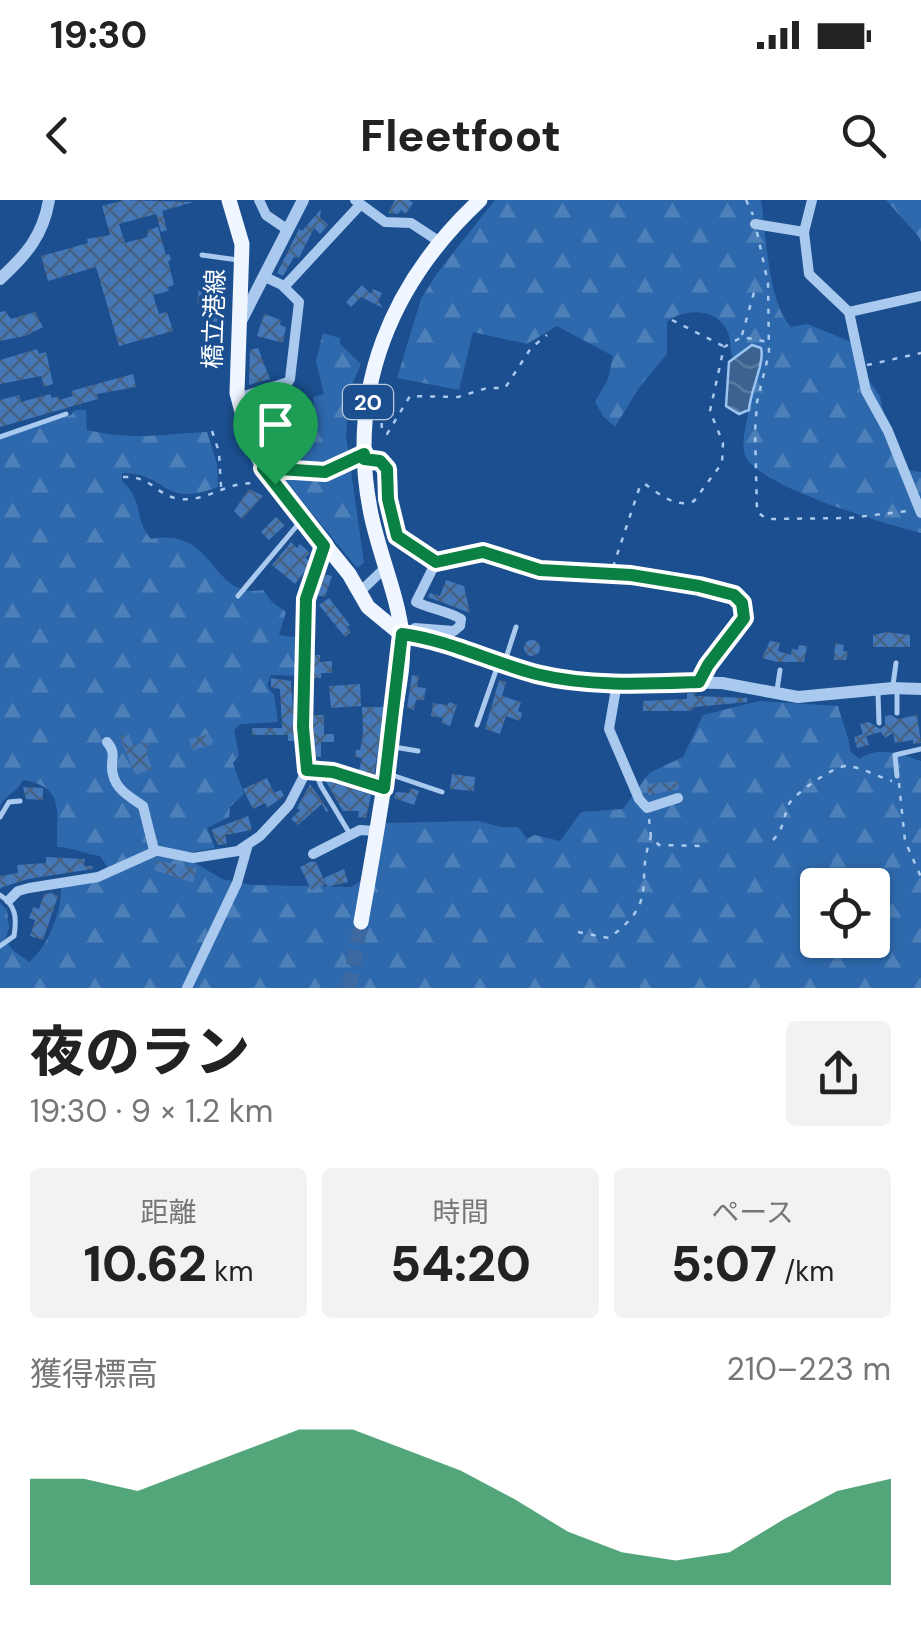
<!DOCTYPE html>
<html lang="ja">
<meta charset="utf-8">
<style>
:root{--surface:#fff;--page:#f2f2f2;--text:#222;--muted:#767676;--accent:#0b8043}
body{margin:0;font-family:"DM Sans","Noto Sans JP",sans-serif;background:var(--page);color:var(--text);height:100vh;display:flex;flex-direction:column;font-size:38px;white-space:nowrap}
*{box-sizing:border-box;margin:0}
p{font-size:32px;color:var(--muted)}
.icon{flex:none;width:55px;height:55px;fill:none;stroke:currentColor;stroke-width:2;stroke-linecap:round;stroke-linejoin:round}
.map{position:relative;height:788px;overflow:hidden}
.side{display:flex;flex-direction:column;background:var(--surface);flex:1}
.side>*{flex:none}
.tools{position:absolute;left:800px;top:668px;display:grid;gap:20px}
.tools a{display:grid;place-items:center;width:90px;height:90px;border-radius:10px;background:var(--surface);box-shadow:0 2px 8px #0004;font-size:50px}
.pin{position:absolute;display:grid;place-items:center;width:85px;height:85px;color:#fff;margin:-102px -42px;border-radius:50% 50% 50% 0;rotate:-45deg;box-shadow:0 0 10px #0007}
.pin .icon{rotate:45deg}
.round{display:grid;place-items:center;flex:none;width:105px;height:105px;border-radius:10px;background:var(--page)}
.summary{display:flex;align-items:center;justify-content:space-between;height:170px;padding:0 30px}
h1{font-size:55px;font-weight:800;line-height:75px}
.metrics{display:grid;grid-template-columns:repeat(3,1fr);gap:15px;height:170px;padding:10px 30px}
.metrics div{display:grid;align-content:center;border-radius:10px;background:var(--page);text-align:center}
.metrics b{font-size:50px;font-weight:800}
.metrics small{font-size:28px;font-weight:400}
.metrics p{font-size:28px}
.chart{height:280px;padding:20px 30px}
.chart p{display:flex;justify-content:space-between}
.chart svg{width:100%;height:180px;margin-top:10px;fill:var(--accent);opacity:.7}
.status{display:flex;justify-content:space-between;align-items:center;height:70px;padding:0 50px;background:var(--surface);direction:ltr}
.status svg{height:28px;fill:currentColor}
header{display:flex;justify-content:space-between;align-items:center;height:130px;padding:0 30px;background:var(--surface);font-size:45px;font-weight:800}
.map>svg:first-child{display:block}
.forest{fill:url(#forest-firs);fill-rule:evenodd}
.water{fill:url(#water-waves);stroke:#9cc4f0;stroke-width:2.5}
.building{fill:url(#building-cross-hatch)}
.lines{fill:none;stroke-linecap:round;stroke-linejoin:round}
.primary-tunnel{stroke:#3d69a0;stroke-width:15;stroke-dasharray:15 8;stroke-linecap:butt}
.path{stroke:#a9c9ee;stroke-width:2.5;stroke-dasharray:5 8;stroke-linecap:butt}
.service{stroke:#a9c9ee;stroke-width:5}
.minor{stroke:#a9c9ee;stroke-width:10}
.tertiary{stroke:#a9c9ee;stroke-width:12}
.primary{stroke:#f0f6ff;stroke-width:15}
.route-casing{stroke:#fff;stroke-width:20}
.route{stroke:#0b8043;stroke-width:12}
.labels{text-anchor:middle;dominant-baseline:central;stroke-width:8;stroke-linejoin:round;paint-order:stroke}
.shield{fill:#1b4f8f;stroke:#bbcadd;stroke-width:2.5}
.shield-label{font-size:22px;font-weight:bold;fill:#fff}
.street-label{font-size:25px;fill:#fff;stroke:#1b4f8f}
</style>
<div class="status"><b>19:30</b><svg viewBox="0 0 49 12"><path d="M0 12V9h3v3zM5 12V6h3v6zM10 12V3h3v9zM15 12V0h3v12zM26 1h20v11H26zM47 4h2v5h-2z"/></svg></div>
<header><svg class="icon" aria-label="back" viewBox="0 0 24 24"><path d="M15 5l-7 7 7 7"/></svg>Fleetfoot<svg class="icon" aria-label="search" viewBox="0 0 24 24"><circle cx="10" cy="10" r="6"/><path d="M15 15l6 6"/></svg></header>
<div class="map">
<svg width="921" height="788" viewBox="0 0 921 788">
<defs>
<pattern id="forest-firs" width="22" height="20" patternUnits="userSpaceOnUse" patternTransform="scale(2.5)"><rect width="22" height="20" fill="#2e69ad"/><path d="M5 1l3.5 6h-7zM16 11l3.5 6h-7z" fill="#4d80b9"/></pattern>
<pattern id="water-waves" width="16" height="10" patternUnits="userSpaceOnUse" patternTransform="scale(2.5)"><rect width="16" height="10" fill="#3c6290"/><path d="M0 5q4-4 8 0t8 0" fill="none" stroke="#597aa1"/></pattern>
<pattern id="building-cross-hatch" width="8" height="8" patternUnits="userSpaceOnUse" patternTransform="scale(2.5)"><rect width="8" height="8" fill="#4478b7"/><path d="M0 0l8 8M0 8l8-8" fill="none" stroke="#486282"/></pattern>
</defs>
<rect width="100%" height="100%" fill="#1b4f8f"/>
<!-- forest -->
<g class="forest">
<path d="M 495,0 L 761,0 C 766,33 768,103 791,127 L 808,124 L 851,142 L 862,171 L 880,196 L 889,241 L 906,270 L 921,272 L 921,333 C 881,323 777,291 750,263 C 734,247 753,216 748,196 C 745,184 738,172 733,160 C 730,151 731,139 727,130 C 716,108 683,108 667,122 L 667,154 L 640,186 L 615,227 L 603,216 L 595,202 L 608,179 L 613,156 L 557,126 L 527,144 L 473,132 L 459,190 L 397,178 L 421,99 L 438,72 Z"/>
<polygon points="886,0 921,0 921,42 919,37"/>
<polygon points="323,133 340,138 340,144 361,164 349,192 346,236 364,363 357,368 269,261 264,245 296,235 316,219 313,197 324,194 316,161"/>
<path d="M 75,210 L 86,210 L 87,230 C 137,241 159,234 207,232 L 217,264 L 218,287 C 160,309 170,273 122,273 L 122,281 C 145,302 133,319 151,339 C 216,326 210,400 263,390 L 272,402 L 286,412 L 279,435 L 303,438 L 300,476 L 271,475 L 267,486 L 274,495 L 278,522 L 240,524 L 234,530 L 239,556 L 233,563 L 244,594 L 230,607 L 229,617 L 207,628 L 215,648 L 193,652 L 150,649 L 108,668 L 100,656 C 84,654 72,647 57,647 C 56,612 66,587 23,580 C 17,593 5,594 0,607 L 0,239 L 71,215 Z"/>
<path d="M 759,501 L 838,506 C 842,523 849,534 850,551 L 859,559 C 878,545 901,554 921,561 L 921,788 L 0,788 L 0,703 L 7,710 L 9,728 L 5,740 L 13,750 L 29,762 C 47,748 62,712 61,687 L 110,677 L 158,656 L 190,660 L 222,679 L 251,685 L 351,687 L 376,671 L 384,623 L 479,621 L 500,627 L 518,627 L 527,639 L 534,635 L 560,641 L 581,612 L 623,609 L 649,573 L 683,557 L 703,515 ZM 818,685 L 872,685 L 872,740 L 818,740 Z"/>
</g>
<!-- water -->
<path class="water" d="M 752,145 L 761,148 C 765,163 750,191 749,210 L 739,214 L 726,206 L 729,162 Z"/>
<!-- building -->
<g class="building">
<polygon points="124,0 194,2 162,11 167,30 161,32 156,14 119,24 125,43 147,37 148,30 158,27 166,55 169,54 171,60 168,61 174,85 168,87 169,91 153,95 159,114 167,112 173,131 119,146 96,67 48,81 41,56 88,43 87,39 110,35 102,6"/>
<polygon points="395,0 409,0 413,3 406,14 401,10 398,14 388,13"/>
<polygon points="321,9 320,17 328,25 320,34 314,28 299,58 294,57 283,76 277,73 299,29 302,31"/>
<polygon points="362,85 371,94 373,89 382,93 378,101 383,108 361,97 351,107 346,102"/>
<polygon points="199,87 218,90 216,106 197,104"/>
<polygon points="218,102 226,103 216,132 210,130"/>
<polygon points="5,111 11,119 35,112 43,127 25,136 0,141 0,112"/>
<polygon points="264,114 281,120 280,125 286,127 283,143 257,136"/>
<polygon points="258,148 270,179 249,185 250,150"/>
<polygon points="37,149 39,154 46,152 53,184 44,187 41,176 0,184 0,160"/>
<polygon points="133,174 136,187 97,194 98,199 0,227 0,200 19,195 21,202 50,194 52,198 58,196 59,200 73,196 71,191"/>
<polygon points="249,289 263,296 242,319 234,311"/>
<polygon points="276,317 285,325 269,340 261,332"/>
<polygon points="291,342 297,348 300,344 310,353 305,358 310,361 306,370 295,384 272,365"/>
<polygon points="324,374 332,376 325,397 317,395"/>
<polygon points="446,380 464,386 470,413 428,397 430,393 440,396"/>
<polygon points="329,398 350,425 347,428 351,432 345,437 319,405"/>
<polygon points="887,432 910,435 910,447 873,447 873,435"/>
<circle cx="532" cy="448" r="8"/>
<polygon points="770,441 780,443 778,451 791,455 792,449 798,450 799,445 807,446 804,462 777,462 762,458"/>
<polygon points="835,443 844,445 843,451 848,452 846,460 834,460"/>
<polygon points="313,455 320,455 320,462 332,461 332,473 321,473 321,478 313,478"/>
<polygon points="412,475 419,476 417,487 426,488 424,500 416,500 414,510 407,508"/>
<polygon points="271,478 291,481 295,541 288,541 288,535 252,535 252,528 282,528 280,489 271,487"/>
<polygon points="499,480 506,482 502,496 521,502 518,511 522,513 520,521 506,516 500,534 485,529"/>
<polygon points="360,484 361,506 331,508 329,486"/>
<polygon points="687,493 695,493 695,496 747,498 747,502 695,507 690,511 643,511 643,501 687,499"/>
<polygon points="449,502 457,505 450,526 441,523 443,518 431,516 433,503 448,505"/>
<polygon points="362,507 384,507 374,576 359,571 362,558 355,557 356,550 360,550 363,535"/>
<polygon points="312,515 324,515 324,534 334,534 334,542 321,542 321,557 315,557"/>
<polygon points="891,515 898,519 917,515 921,543 913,544 913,540 895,543 893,533 885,538 881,532 866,536 869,545 857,548 854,537 863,534 860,524 869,522 880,529 885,525 885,516"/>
<polygon points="129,534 133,545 147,542 149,551 146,551 152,569 135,575 120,537"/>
<polygon points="209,534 212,545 192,550 189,539"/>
<polygon points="452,574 475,577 474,591 450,589"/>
<polygon points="267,578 274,593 281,590 284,596 267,608 265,603 253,609 243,589"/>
<polygon points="325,580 371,595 366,618 358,617 359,611 343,611"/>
<polygon points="678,581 679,589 648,595 647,584"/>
<polygon points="310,584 329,611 326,612 322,604 298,625 291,619 300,610 297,608"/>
<polygon points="23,587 43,588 43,600 26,599"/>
<polygon points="410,588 419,591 414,605 394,598 396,592 409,593"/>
<polygon points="248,616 252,630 225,635 227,644 218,645 211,630"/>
<polygon points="46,657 85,659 84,666 93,666 93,669 28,679 0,688 0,676 18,673 17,665 46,663"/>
<polygon points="157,661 197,668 193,683 154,670"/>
<polygon points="310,662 316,662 326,684 312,691 300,667"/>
<polygon points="344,669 348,682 327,687 324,678"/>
<polygon points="52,693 58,696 43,740 30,736 35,720 29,718 33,707 39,709 44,694"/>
</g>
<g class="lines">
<!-- primary-tunnel -->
<polyline class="primary-tunnel" points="349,788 361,722"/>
<!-- path -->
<g class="path">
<polyline points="746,0 753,15"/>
<polyline points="757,32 768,83 769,153 757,202 755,232 757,312 767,319 849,318 908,311"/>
<polyline points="672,120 723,146"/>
<polyline points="742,135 755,89"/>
<polyline points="867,165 921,153"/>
<polyline points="380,197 382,230 387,234 410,196 458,197 487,188 505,188 531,148 547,135"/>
<polyline points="212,231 219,252 221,287"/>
<path d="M 123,277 C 154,276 156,297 181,299 C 209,302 229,279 258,284"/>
<path d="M 613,367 L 640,286 L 645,284 C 659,294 677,309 694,301 L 722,263 L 723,243 L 710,211 L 724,147 L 742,137 L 768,142"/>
<polyline points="899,583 905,641 921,677"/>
<polyline points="649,619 651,637 659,645 700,646"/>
<path d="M 773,640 C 784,629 783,618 789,604 C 794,594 835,565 847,566 C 861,567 878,577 892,581"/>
<path d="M 578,732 L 609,738 C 661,700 634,683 651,637"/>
</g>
<!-- service -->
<g class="service">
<polyline points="202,55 238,60"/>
<polyline points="0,237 66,214"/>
<polyline points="266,268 325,272 361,256"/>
<polyline points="238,396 300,322"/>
<polyline points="505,461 516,427"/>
<polyline points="893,485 896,463"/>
<polyline points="777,490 780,470"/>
<polyline points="878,493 879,523"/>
<polyline points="897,513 897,491"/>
<polyline points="477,525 499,462"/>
<polyline points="394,547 418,551"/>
<polyline points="316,573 321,586 350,634"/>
<polyline points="389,574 442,592"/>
<polyline points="897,576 895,555 921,549"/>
<polyline points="0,617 9,602 20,601"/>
<path d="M 0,695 C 16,705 17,718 14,736 L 0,746"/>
</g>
<!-- minor -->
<g class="minor">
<polyline points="259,0 266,15 288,30"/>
<polyline points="355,0 385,22 411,23 440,42"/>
<polyline points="812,0 804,32 809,74 849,112 866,191 888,231 921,313"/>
<polyline points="755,24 804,32"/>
<polyline points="284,87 360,5"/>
<polyline points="849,112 921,96"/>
<polyline points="238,198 288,182 290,179 299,102 282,85 265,77"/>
<polyline points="363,259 380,261 387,269 388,299 397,336 436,362 483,352 540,370 631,375 734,395 742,403 744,418 700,476 699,482"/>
<polyline points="358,386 364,388 385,368"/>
<path d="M 410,435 L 415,428 L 454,431 L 460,426 L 461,419 C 447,411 431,409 416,402 L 436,362"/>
<polyline points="617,483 609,529 639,599 647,608 678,598"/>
<path d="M 107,542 C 118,555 109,560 113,575 C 117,591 132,598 143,606 L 154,650 L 193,658 L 238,651 L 260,636 L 289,605 L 307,570 L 303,527 L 306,399 L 324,346"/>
<polyline points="307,570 333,572 384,588"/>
<polyline points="313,654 360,630 377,631"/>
<polyline points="9,700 18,691 29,688 98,677 156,651"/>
<polyline points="187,788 237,683 247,648"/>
</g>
<!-- tertiary -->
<g class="tertiary">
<path d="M 0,79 C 26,55 43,36 49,0"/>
<polyline points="239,125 303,0"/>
<polyline points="402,435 423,437 535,474 571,480 722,483 798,497 893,488 921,489"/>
</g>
<!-- primary -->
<g class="primary">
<polyline points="229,0 242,44 237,193 251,245 267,273 349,374 368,407 402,435"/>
<path d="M 361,722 C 373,654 385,587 394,518 C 398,492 405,462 402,435 C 398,395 377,349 370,309 C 347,188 392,82 480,0"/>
</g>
</g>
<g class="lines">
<defs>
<path id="route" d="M 364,254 L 364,259 L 380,261 L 387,269 L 388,299 L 397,336 L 436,362 L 483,352 L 540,370 L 631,375 L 699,386 L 734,395 L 742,403 L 744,418 L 708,465 L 699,482 C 646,484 589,487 536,474 C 491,462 448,440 402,434 L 384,588 L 333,572 L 307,570 L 303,527 L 306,399 L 324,346 L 263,268 L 325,272 Z"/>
</defs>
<!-- route casing -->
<use href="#route" class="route-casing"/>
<!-- route -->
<use href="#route" class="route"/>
</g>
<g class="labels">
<!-- shield labels -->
<rect class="shield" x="343" y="185" width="50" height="34" rx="8"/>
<g class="shield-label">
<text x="368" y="202">20</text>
</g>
<!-- street labels -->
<g class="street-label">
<text transform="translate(214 119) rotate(-88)">橋立港線</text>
</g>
</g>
</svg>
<div class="tools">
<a><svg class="icon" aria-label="locate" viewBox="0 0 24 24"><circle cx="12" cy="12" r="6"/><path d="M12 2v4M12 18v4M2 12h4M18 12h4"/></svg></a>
</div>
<div class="pin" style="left:275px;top:284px;background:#1e9e55"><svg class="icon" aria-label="arrive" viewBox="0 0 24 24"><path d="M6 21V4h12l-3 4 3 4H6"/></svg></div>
</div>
<section class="side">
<div class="summary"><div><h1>夜のラン</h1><p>19:30 · 9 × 1.2 km</p></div><a class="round"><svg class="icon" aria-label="share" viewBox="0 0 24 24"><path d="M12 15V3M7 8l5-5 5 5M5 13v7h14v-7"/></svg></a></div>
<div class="metrics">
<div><p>距離</p><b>10.62<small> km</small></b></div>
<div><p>時間</p><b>54:20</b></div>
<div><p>ペース</p><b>5:07<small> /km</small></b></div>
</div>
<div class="chart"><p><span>獲得標高</span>210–223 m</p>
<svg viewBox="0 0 160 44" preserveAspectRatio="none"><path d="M0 44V18L10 18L20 21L30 16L40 11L50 6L60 6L70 11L80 16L90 23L100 31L110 36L120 38L130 36L140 28L150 21L160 18V44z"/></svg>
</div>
</section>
